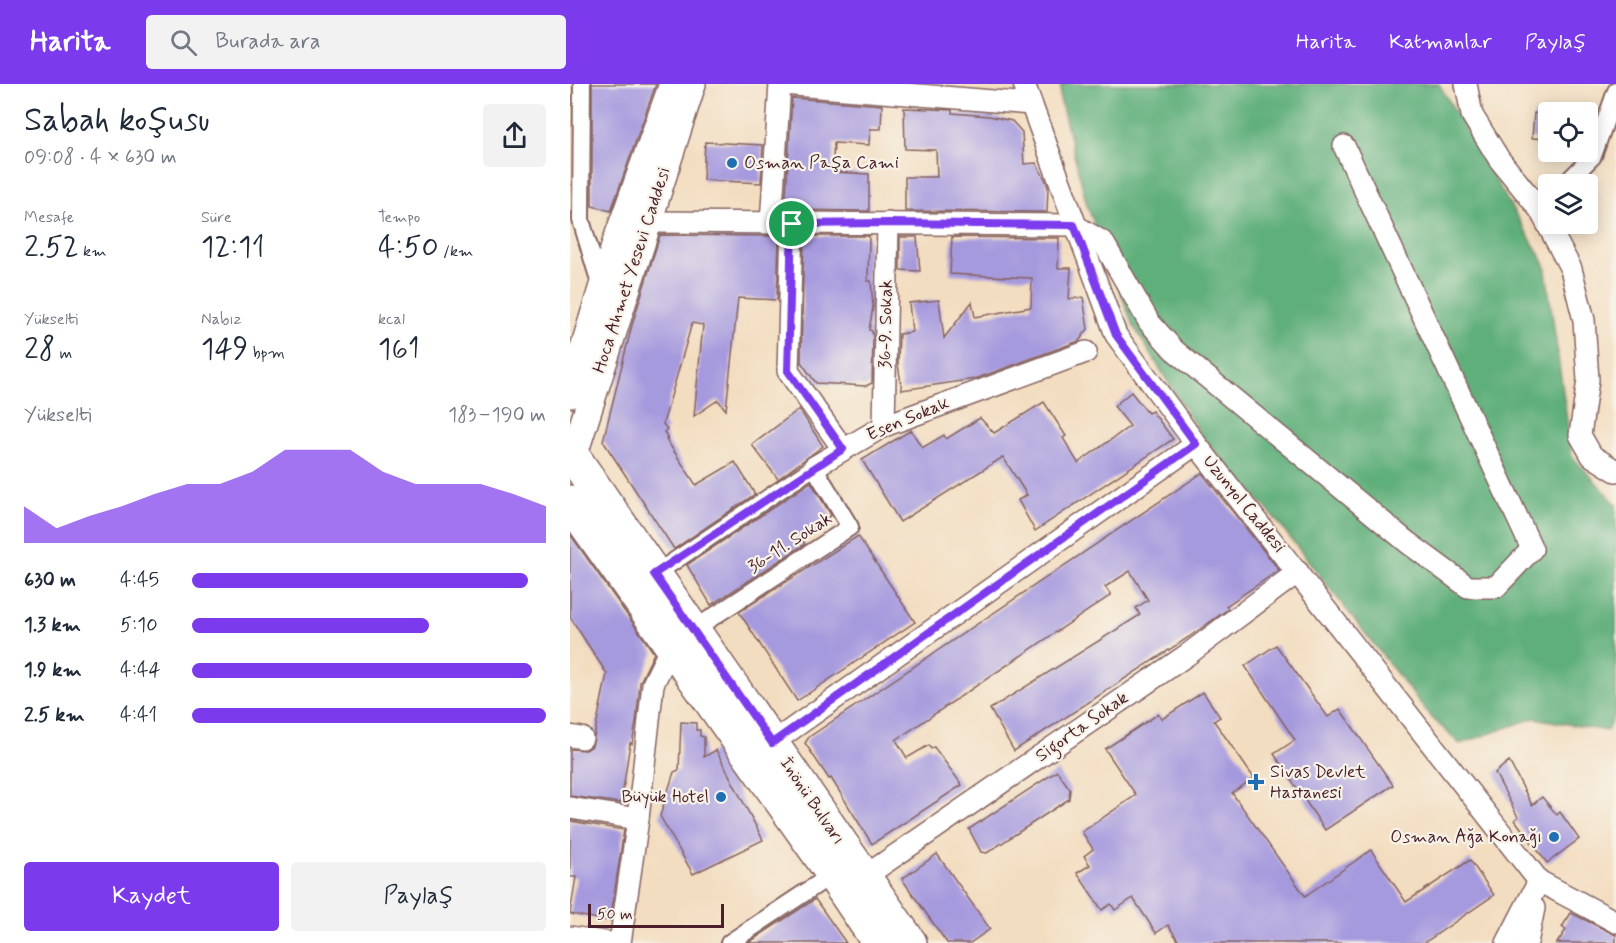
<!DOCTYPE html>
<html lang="tr">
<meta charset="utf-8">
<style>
:root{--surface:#fff;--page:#f2f2f3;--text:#1f2937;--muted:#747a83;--accent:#7c3aed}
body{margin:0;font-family:Mynerve,sans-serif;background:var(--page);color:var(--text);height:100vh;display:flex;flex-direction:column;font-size:22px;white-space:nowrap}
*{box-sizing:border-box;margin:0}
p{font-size:20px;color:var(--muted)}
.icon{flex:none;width:33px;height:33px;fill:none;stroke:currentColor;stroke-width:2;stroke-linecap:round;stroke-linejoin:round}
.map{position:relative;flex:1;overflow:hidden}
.drawer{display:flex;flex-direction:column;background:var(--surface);width:570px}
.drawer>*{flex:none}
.tools{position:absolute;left:968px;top:18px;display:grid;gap:12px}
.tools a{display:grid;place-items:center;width:60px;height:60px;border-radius:6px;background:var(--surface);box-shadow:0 3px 15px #0003;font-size:30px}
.scale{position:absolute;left:18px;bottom:15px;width:136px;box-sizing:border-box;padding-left:6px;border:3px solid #4a1f2b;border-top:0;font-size:16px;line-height:21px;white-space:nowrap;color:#4a1f2b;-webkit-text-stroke:4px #f7f3e8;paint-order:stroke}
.pin{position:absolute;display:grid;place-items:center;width:51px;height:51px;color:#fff;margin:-26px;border:3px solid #fff;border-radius:50%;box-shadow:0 2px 6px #0007}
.round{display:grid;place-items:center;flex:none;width:63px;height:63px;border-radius:6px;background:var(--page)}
.summary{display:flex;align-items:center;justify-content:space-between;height:102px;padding:0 24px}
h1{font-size:33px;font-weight:600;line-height:45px}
.metrics{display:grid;grid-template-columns:repeat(3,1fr);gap:9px;height:102px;padding:6px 24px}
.metrics div{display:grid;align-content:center}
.metrics b{font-size:30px;font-weight:600}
.metrics small{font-size:16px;font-weight:400}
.metrics p{font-size:16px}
.chart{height:168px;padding:12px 24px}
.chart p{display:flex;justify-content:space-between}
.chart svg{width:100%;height:108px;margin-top:6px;fill:var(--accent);opacity:.7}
.button{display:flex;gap:12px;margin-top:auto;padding:12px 24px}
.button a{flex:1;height:69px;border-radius:6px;background:var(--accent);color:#fff;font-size:24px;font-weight:600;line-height:69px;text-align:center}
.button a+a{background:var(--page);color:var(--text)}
ul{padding:0 24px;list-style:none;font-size:20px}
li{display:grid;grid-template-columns:96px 72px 1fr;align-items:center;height:45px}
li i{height:15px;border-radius:8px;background:var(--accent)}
header{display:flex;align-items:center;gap:36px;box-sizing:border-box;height:84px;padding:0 30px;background:var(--accent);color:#fff}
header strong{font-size:28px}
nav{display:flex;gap:33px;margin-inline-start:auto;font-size:21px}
.search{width:420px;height:54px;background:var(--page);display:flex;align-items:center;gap:15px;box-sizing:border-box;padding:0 21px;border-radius:6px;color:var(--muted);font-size:22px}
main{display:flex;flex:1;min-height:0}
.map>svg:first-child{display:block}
.forest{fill:#5eaf7a;stroke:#546752;stroke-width:1.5}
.building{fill:#a69ade}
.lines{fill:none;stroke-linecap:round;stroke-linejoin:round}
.pedestrian-casing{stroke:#85625f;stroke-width:20}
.minor-casing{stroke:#85625f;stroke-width:24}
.tertiary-casing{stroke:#85625f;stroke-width:30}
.primary-casing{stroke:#85625f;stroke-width:36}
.pedestrian{stroke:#fff;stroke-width:16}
.minor{stroke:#fff;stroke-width:21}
.tertiary{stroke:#fff;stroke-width:27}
.primary{stroke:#fff;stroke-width:33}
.route-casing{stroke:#fff;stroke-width:12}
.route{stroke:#7c3aed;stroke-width:8}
.poi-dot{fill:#1f6fb2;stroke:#f7f3e8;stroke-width:2}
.labels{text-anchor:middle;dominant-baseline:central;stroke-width:4.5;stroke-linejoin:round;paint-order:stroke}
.poi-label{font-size:18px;fill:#4a1f2b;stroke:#f7f3e8;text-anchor:start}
.street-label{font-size:18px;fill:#4a1f2b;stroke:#f7f3e8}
</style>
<header>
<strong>Harita</strong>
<div class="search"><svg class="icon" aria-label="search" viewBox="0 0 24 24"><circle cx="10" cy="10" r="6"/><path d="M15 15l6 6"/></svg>Burada ara</div>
<nav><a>Harita</a><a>Katmanlar</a><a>Paylaş</a></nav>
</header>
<main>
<section class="drawer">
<div class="summary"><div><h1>Sabah koşusu</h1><p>09:08 · 4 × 630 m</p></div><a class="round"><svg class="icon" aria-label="share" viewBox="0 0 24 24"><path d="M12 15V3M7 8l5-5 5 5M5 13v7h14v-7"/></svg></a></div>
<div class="metrics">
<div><p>Mesafe</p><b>2.52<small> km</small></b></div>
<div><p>Süre</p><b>12:11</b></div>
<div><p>Tempo</p><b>4:50<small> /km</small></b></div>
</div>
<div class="metrics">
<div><p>Yükselti</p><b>28<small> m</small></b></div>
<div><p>Nabız</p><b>149<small> bpm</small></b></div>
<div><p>kcal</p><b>161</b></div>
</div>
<div class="chart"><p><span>Yükselti</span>183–190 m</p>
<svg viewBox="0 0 160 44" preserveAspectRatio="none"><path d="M0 44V29L10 38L20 33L30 29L40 24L50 20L60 20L70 15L80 6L90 6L100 6L110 15L120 20L130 20L140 20L150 24L160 29V44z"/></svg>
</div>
<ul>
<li><b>630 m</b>4:45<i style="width:95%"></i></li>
<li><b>1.3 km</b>5:10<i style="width:67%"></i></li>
<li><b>1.9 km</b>4:44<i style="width:96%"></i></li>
<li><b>2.5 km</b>4:41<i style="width:100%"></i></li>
</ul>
<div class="button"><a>Kaydet</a><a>Paylaş</a></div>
</section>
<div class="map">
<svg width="1046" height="859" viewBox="0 0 1046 859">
<rect width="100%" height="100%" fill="#f7f3e8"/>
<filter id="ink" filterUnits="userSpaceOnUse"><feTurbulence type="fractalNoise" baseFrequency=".0167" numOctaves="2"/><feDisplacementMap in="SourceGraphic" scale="12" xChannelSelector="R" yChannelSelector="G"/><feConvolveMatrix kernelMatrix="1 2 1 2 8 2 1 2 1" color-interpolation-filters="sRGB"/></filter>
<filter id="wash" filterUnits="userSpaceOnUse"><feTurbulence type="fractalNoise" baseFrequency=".008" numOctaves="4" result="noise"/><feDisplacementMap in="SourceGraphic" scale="24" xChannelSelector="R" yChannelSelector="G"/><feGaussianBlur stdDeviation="1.35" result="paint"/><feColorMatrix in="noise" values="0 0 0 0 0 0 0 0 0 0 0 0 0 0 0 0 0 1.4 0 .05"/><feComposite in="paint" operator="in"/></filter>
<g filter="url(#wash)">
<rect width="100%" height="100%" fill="#f3ddc0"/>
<!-- forest -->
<polygon class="forest" points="491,0 869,0 975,180 1002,372 1046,420 1046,627 1037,647 964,634 890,660 861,633 703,432 632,353 563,241 517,121 490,15"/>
<g id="blocks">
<!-- building -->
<g class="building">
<polygon points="22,0 86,0 41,127 22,122"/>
<polygon points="222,14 312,21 311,45 300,45 299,61 264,59 262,88 299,90 299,127 215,126"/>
<polygon points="334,24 382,26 382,29 419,32 442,37 452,48 454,80 466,79 475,95 478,103 477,128 335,127 335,93 367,93 366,66 335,65"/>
<polygon points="964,29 978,30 978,55 962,54"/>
<polygon points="135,58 193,61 191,99 133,96"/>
<polygon points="90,151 209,152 207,216 168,214 156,326 148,316 124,332 133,241 122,239 93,340 97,345 94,348 98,354 96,355 126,401 165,378 185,410 104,465 33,357 62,241"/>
<polygon points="234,152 299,152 298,197 301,197 303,223 299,246 302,247 303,254 302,299 296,302 246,299 231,278"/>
<polygon points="330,153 347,153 350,187 330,186"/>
<polygon points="382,153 489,154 488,184 501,184 499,215 513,213 518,245 509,257 405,295 332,306 328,280 329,250 342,248 339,219 369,216 374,254 402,218 405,233 461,223 462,194 380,190"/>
<polygon points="561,308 578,329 582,327 603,355 465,447 448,416 457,411 433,373 330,438 292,376 341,346 352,364 374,351 376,355 410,334 424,349 474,318 496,352 493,354 508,379 560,342 544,322"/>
<polygon points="229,325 253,362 208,395 182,361"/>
<polygon points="632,389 709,486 656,522 658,525 619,553 444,667 420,625 570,531 566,524 578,516 560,487 535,503 541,511 326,656 337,674 359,661 361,665 364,663 392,701 302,760 261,694 259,695 235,659 239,653"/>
<polygon points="241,398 261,431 231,454 235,460 141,521 117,481"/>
<polygon points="0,450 84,569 70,598 66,639 62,660 60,659 51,719 0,712 0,665 16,666 22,662 37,590 0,533"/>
<polygon points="288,452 345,538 227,617 169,528"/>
<polygon points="706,561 758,633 770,625 823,701 755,746 704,670 725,656 675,582"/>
<polygon points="633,608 650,633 644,637 684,694 662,709 735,812 801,766 836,818 900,776 924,811 854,859 610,859 598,841 586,849 563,814 545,826 541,820 532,826 507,789 520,781 514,772 523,765 512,748 566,711 535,665 588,630 592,635"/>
<polygon points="111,638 126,639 126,646 130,646 130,652 134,653 134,673 146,666 193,756 123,790 90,732 104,688 109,686"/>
<polygon points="939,677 962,721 972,713 987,731 990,728 1009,755 977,779 945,736 948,733 925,689"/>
<polygon points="487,687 500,705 499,715 417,769 411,768 399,745"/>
<polygon points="0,737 54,746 40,837 0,830 6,793 0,793"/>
<polygon points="367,770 420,845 400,859 377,859 332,795"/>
<polygon points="245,815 276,859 178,859"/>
<polygon points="1001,829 1046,851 1046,859 987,859 996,846 992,843"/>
</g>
</g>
</g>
<g filter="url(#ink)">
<use href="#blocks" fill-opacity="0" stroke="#85625f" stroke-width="1.5"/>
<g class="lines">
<defs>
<g id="pedestrian">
<polyline points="12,0 11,136 31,203"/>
<polyline points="995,100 1023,72 1046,7"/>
<polyline points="85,490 244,383 280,443 123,546"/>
<polyline points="159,859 263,790"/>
</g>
<g id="minor">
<polyline points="212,0 461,20"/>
<polyline points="454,0 546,251 626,360 969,797 1046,838"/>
<polyline points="896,0 902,31 929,75 970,126 1001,185 1014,236 1018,296 1010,351 1022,372 1046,387"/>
<polyline points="77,138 504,141 533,158 579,238 604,266 837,458 898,503 926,503 962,465 774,62"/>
<polyline points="201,139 210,0"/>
<polyline points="222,140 218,287 273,365"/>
<polyline points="314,342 318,139"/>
<polyline points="244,383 314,342 516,268"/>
<polyline points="0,652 12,654"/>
<polyline points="202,659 626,360"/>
<polyline points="0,724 68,735"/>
<polyline points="294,793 617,571 728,488"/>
<polyline points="0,853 40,859"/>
<polyline points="50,859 68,735 83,600 102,561"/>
<polyline points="937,859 969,797"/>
<polyline points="957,859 964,824"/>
</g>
<g id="tertiary">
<polyline points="0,310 47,156 103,0"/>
<polyline points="3,373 122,0"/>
</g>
<g id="primary">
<polyline points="0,368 340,859"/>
<polyline points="0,418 255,779 309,859"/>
</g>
</defs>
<!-- pedestrian casing -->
<use href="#pedestrian" class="pedestrian-casing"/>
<!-- minor casing -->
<use href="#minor" class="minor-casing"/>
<!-- tertiary casing -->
<use href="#tertiary" class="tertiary-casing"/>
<!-- primary casing -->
<use href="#primary" class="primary-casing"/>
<!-- pedestrian -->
<use href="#pedestrian" class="pedestrian"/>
<!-- minor -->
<use href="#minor" class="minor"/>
<!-- tertiary -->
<use href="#tertiary" class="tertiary"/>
<!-- primary -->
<use href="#primary" class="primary"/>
</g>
</g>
<g class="lines" filter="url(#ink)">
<defs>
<polygon id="route" points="318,139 504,141 546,251 626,360 202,659 84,490 273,365 218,287 222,140"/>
</defs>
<!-- route casing -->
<use href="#route" class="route-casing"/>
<!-- route -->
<use href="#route" class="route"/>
</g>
<!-- markers -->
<g class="poi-dot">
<circle cx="162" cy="79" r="6"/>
<path d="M683 689h6v6h6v6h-6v6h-6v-6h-6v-6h6z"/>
<circle cx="151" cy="713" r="6"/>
<circle cx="984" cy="753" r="6"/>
</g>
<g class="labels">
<!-- poi labels -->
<g class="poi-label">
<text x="174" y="79">Osman Paşa Cami</text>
<text x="700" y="688">Sivas Devlet<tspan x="700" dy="21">Hastanesi</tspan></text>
<text x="139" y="713" text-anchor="end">Büyük Hotel</text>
<text x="972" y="753" text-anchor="end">Osman Ağa Konağı</text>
</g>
<!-- street labels -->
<g class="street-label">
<text transform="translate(62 186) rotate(-72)">Hoca Ahmet Yesevi Caddesi</text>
<text transform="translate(316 240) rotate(-89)">36-9. Sokak</text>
<text transform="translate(338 335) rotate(-23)">Esen Sokak</text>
<text transform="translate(674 420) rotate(51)">Uzunyol Caddesi</text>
<text transform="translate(220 459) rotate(-33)">36-11. Sokak</text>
<text transform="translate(512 643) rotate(-35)">Sigorta Sokak</text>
<text transform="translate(242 717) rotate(56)">İnönü Bulvarı</text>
</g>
</g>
</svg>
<div class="tools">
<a><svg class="icon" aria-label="locate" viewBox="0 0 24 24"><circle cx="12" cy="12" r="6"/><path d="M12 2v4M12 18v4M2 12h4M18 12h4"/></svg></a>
<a><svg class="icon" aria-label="layers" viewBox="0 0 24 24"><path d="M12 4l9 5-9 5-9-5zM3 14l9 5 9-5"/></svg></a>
</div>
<div class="scale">50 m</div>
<div class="pin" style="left:222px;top:140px;background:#1e9e55"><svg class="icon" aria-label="arrive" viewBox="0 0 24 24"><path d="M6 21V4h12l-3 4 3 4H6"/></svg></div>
</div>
</main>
